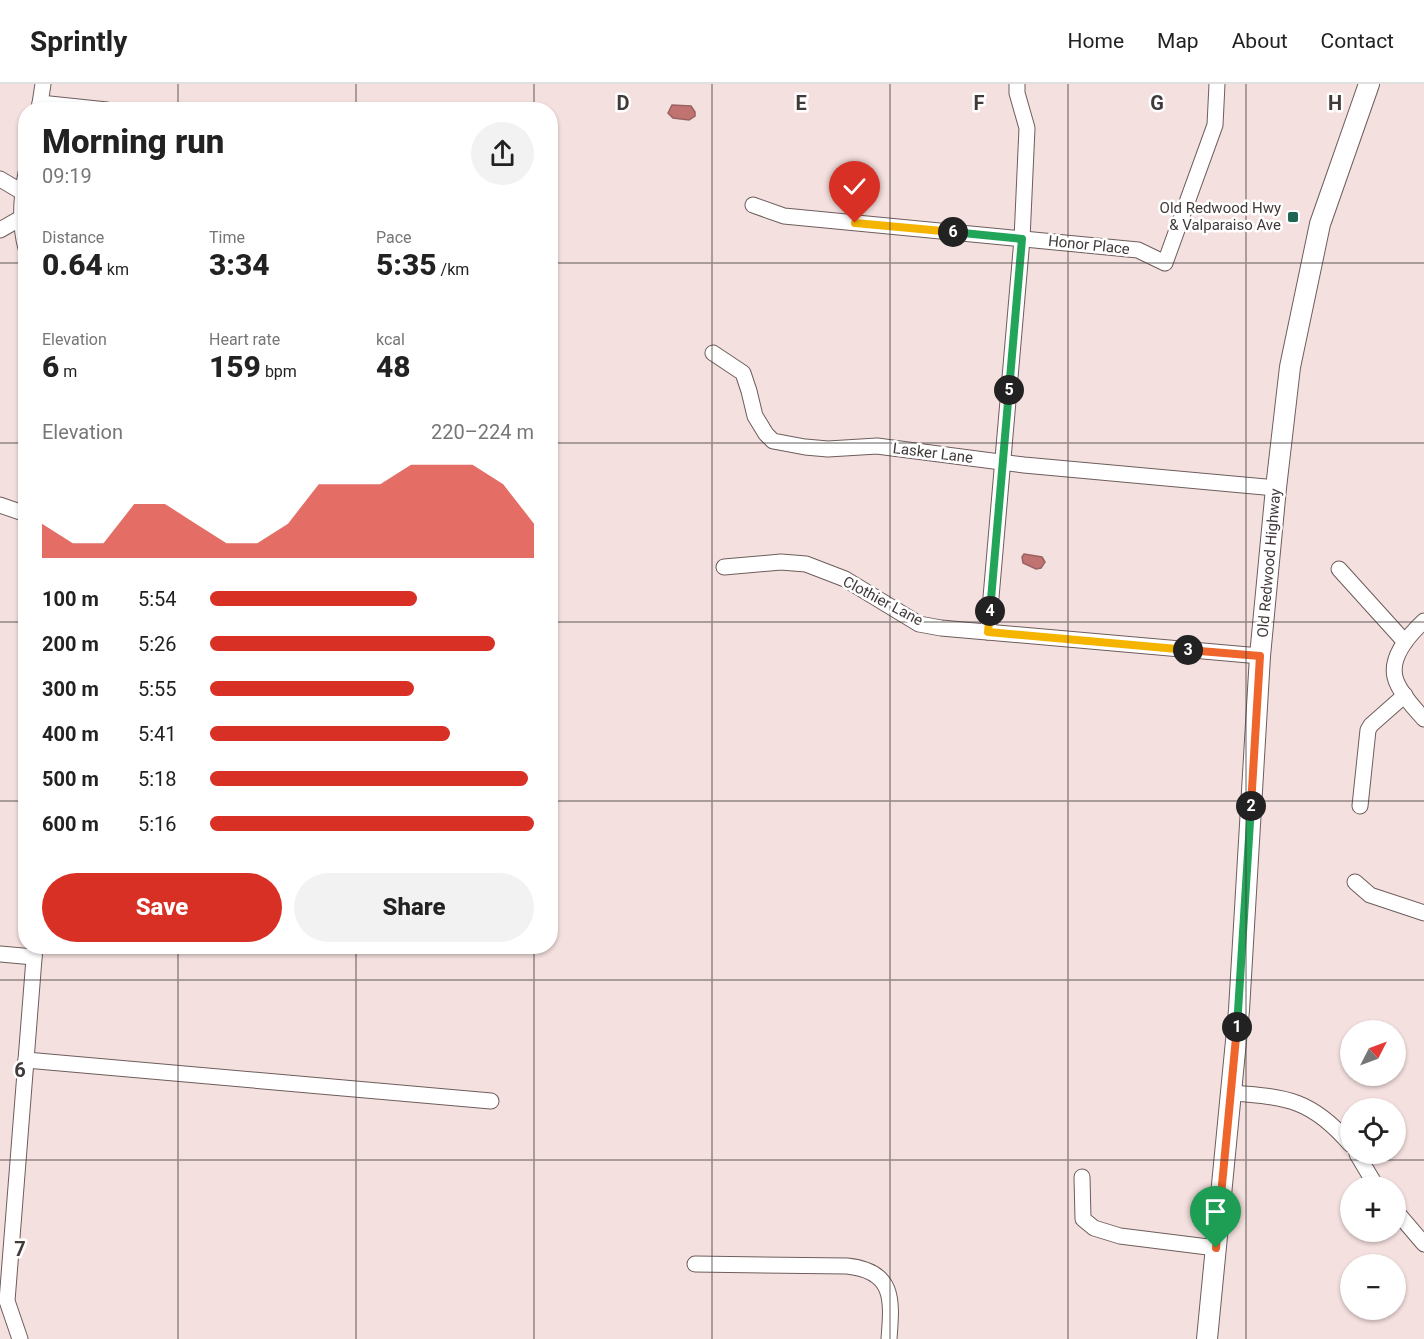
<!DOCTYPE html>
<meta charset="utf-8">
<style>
:root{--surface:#fff;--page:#f2f2f2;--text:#222;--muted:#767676;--line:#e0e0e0;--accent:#d93025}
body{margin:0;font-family:Roboto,sans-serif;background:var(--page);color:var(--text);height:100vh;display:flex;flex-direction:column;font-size:22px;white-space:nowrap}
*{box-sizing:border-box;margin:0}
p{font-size:20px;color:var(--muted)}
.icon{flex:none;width:33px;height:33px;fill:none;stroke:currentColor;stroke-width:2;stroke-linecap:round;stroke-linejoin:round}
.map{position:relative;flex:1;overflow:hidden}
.panel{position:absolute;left:18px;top:18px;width:540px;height:852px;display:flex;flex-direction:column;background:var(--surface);border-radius:24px;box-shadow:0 2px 4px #0004}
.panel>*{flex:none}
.needle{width:39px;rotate:48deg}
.fabs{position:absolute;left:1340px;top:936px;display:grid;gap:12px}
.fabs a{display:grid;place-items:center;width:66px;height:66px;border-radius:50%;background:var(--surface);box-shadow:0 2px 4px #0004;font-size:30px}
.pin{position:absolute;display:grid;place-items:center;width:51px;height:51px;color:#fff;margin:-62px -26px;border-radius:50% 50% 50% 0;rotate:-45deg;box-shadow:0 0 6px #0007}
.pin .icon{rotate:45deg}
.km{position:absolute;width:30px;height:30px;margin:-15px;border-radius:50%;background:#222;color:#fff;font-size:16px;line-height:30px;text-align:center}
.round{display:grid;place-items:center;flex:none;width:63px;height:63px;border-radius:32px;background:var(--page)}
.head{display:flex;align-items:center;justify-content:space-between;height:102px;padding:0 24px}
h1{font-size:33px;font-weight:800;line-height:45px}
.metrics{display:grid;grid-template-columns:repeat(3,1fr);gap:9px;height:102px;padding:6px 24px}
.metrics div{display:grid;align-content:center}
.metrics b{font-size:30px;font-weight:800}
.metrics small{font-size:16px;font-weight:400}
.metrics p{font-size:16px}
.chart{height:168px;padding:12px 24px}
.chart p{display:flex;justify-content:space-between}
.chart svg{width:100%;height:108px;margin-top:6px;fill:var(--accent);opacity:.7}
.cta{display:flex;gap:12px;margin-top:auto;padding:12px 24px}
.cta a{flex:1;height:69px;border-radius:36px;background:var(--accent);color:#fff;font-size:24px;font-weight:800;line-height:69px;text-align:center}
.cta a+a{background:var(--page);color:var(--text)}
ul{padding:0 24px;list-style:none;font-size:20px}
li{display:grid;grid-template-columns:96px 72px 1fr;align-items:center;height:45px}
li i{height:15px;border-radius:8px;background:var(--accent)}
header{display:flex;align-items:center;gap:36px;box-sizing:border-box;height:84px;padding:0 30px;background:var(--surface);border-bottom:2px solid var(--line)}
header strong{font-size:28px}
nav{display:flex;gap:33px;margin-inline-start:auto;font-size:21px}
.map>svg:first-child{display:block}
.water{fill:#c07371;stroke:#9a6260;stroke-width:1.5}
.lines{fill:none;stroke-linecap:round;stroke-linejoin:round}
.minor-casing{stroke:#6e5d5c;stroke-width:17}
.major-casing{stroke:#6e5d5c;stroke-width:22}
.minor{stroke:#fff;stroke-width:15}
.major{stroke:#fff;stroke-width:20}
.split-1-casing{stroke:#fff;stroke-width:12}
.split-2-casing{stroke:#fff;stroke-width:12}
.split-3-casing{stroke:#fff;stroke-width:12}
.split-4-casing{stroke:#fff;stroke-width:12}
.split-5-casing{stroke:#fff;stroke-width:12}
.split-6-casing{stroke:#fff;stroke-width:12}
.split-7-casing{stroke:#fff;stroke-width:12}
.split-1{stroke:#f0652b;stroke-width:8}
.split-2{stroke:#22a559;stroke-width:8}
.split-3{stroke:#f0652b;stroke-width:8}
.split-4{stroke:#f5b400;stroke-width:8}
.split-5{stroke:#22a559;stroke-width:8}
.split-6{stroke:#22a559;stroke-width:8}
.split-7{stroke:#f5b400;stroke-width:8}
.grid{fill:none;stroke:#423a3a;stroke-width:1.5;stroke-opacity:0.55}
.poi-dot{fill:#206454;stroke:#fff;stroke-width:2}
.labels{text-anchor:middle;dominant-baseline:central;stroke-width:5;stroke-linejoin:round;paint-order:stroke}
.poi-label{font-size:15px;fill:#423a3a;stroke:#fff;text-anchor:end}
.street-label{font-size:15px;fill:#423a3a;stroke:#fff}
.grid-label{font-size:20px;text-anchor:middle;font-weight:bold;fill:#423a3a;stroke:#fff;stroke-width:5;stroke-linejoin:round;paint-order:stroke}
</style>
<header>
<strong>Sprintly</strong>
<nav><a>Home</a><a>Map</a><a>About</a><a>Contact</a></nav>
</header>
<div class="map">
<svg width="1424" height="1255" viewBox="0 0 1424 1255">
<rect width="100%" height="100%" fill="#f4e0df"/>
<!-- water -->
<g class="water">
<polygon points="672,21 691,22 695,28 695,32 689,36 673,34 668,29"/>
<polygon points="1024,470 1042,473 1045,478 1041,484 1036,485 1023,479 1022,473"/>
</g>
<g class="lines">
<defs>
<g id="minor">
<polyline points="40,19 107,26"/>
<polyline points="39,26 43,0"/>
<path d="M 26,89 C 21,114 19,139 26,164"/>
<polyline points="0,95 22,108"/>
<polyline points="753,121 784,132 1138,166 1165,179 1215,41 1217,0"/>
<polyline points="0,146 21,134"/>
<polyline points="713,269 743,289 749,307 755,332 766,350 773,357 805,363 828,365 877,362 1024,381 1276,404"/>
<polyline points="0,421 26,430"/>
<polyline points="724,483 781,478 806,480 845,495 919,540 941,544 1260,572"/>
<polyline points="1339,485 1405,558"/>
<path d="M 1424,537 C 1410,550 1390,572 1395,593 C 1398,607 1415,625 1424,635"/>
<polyline points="988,548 1022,155 1027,44 1017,9 1017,0"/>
<polyline points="1360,722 1368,646 1371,641 1405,611"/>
<polyline points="1355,798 1370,811 1424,829"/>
<polyline points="0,870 34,873"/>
<polyline points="26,976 491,1017"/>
<path d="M 1232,1009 C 1288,1013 1312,1016 1350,1060"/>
<polyline points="1357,1070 1376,1102"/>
<polyline points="1082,1093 1083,1135 1094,1144 1120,1152 1216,1164"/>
<polyline points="1395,1126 1424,1160"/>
<path d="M 695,1180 L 847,1182 C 895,1187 892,1216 889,1255"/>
<polyline points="20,1255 7,1217 35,862"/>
</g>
<polyline id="major" points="1207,1255 1239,926 1260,572 1276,404 1290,283 1320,140 1369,0"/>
</defs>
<!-- minor casing -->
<use href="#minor" class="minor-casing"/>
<!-- major casing -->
<use href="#major" class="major-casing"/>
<!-- minor -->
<use href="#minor" class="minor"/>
<!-- major -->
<use href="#major" class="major"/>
</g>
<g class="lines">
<defs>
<polyline id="split-1" points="1216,1164 1237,943"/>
<polyline id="split-2" points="1237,943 1251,722"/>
<polyline id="split-3" points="1188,566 1260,572 1251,722"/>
<polyline id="split-4" points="990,527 988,548 1188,566"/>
<polyline id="split-5" points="990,527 1009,306"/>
<polyline id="split-6" points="953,148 1022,155 1009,306"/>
<polyline id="split-7" points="855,139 953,148"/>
</defs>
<!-- split-1 casing -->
<use href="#split-1" class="split-1-casing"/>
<!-- split-2 casing -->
<use href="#split-2" class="split-2-casing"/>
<!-- split-3 casing -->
<use href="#split-3" class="split-3-casing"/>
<!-- split-4 casing -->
<use href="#split-4" class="split-4-casing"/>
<!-- split-5 casing -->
<use href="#split-5" class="split-5-casing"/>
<!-- split-6 casing -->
<use href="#split-6" class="split-6-casing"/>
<!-- split-7 casing -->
<use href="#split-7" class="split-7-casing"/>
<!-- split-1 -->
<use href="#split-1" class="split-1"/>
<!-- split-2 -->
<use href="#split-2" class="split-2"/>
<!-- split-3 -->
<use href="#split-3" class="split-3"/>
<!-- split-4 -->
<use href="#split-4" class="split-4"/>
<!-- split-5 -->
<use href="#split-5" class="split-5"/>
<!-- split-6 -->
<use href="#split-6" class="split-6"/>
<!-- split-7 -->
<use href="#split-7" class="split-7"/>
</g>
<!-- grid -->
<path class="grid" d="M 178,0 L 178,26M 356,0 L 356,26M 534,0 L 534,26M 712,0 L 712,1255M 890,0 L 890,1255M 1068,0 L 1068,1255M 1246,0 L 1246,1255M 0,179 L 26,179M 550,179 L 1424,179M 0,359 L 26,359M 550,359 L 1424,359M 0,538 L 26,538M 550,538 L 1424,538M 0,717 L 26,717M 550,717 L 1424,717M 178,862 L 178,1255M 356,862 L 356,1255M 534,862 L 534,1255M 0,896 L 1424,896M 0,1076 L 1424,1076"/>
<!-- markers -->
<rect class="poi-dot" x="1287" y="127" width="12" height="12" rx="3"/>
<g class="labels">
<!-- poi labels -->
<g class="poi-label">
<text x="1281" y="124">Old Redwood Hwy<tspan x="1281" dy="17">&amp; Valparaiso Ave</tspan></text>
</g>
<!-- street labels -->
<g class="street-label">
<text transform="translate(1089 161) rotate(6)">Honor Place</text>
<text transform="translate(933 369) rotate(7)">Lasker Lane</text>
<text transform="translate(1269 479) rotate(-85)">Old Redwood Highway</text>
<text transform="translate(883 517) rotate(28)">Clothier Lane</text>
</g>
</g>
<g class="grid-label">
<text x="623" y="26">D</text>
<text x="801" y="26">E</text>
<text x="979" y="26">F</text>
<text x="1157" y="26">G</text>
<text x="1335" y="26">H</text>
<text x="20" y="993">6</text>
<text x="20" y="1172">7</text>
</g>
</svg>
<div class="fabs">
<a><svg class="needle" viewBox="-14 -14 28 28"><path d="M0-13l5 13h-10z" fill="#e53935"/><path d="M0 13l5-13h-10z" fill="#767676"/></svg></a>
<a><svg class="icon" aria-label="locate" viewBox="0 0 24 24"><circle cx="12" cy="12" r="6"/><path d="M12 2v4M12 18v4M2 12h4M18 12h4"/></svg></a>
<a>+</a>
<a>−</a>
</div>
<div class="pin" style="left:1216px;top:1164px;background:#1e9e55"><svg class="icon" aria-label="arrive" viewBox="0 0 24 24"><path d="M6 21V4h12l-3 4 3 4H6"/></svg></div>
<div class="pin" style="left:855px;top:139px;background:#d93025"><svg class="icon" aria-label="check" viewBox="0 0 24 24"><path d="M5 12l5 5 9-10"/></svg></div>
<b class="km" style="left:1237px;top:943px">1</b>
<b class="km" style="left:1251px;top:722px">2</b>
<b class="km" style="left:1188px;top:566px">3</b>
<b class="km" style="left:990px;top:527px">4</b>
<b class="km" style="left:1009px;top:306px">5</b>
<b class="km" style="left:953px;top:148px">6</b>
<section class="panel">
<div class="head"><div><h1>Morning run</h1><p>09:19</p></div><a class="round"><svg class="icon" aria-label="share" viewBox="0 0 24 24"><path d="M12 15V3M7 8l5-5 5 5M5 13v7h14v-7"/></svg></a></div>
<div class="metrics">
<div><p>Distance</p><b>0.64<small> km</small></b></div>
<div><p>Time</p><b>3:34</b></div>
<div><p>Pace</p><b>5:35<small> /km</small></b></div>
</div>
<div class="metrics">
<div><p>Elevation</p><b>6<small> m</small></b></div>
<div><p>Heart rate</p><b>159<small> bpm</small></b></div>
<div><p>kcal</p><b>48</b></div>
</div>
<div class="chart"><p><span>Elevation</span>220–224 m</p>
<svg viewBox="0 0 160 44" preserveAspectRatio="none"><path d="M0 44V30L10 38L20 38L30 22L40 22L50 30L60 38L70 38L80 30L90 14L100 14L110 14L120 6L130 6L140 6L150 14L160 30V44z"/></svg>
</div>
<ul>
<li><b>100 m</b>5:54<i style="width:64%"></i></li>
<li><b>200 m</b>5:26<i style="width:88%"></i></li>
<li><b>300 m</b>5:55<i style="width:63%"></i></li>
<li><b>400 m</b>5:41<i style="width:74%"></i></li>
<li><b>500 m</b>5:18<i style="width:98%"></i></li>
<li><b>600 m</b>5:16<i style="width:100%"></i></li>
</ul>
<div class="cta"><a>Save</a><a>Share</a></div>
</section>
</div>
